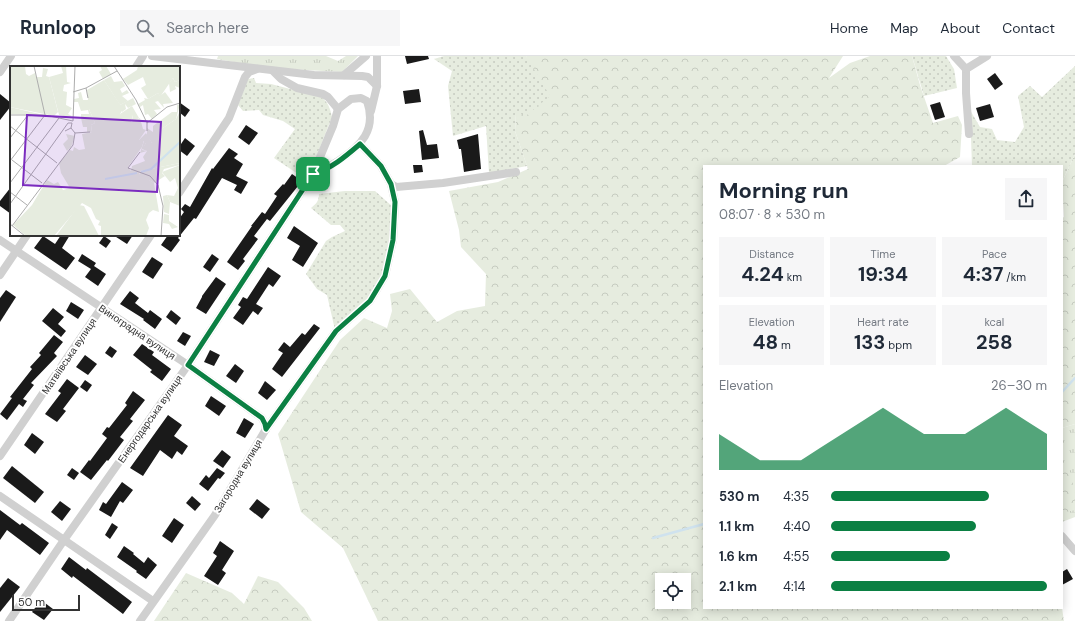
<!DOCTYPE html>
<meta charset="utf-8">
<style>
:root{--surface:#fff;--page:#f6f6f7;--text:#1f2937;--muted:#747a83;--line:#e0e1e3;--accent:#0b8043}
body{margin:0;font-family:"DM Sans",sans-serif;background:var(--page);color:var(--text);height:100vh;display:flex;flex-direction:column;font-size:15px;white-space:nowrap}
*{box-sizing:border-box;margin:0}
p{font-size:13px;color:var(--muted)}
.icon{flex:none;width:22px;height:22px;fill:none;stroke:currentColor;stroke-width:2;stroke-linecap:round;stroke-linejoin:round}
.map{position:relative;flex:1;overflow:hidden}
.details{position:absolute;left:703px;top:109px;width:360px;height:444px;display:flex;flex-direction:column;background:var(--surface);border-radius:0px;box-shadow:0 2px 10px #0003}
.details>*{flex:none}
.controls{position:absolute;left:655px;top:517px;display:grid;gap:8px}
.controls a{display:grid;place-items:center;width:36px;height:36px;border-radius:0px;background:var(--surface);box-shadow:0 2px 10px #0003;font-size:20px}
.scale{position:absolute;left:12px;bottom:10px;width:68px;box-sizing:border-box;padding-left:4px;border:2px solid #333;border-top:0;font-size:11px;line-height:14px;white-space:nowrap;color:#333;-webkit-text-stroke:3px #fff;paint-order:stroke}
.pin{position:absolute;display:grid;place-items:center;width:34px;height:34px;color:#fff;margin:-17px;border-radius:8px;box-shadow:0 2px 6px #0006}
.round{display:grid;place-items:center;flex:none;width:42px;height:42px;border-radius:0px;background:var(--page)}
.summary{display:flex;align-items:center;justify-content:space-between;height:68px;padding:0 16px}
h1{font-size:22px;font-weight:700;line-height:30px}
.stats{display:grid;grid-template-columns:repeat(3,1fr);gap:6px;height:68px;padding:4px 16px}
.stats div{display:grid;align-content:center;border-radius:0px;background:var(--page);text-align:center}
.stats b{font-size:20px;font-weight:700}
.stats small{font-size:11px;font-weight:400}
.stats p{font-size:11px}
.chart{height:112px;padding:8px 16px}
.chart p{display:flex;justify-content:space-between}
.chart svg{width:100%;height:72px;margin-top:4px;fill:var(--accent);opacity:.7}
ul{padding:0 16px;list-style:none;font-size:13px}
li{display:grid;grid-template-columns:64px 48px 1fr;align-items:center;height:30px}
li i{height:10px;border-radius:5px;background:var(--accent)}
header{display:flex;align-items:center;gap:24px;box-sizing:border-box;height:56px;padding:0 20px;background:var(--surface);border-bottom:1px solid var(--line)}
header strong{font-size:19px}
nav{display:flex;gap:22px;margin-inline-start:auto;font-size:14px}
.search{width:280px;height:36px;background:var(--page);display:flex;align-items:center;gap:10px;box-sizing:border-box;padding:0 14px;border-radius:0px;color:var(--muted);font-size:15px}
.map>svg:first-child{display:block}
.grass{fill:url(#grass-tufts)}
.forest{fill:url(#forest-crowns);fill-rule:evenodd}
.garden{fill:url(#garden-dots)}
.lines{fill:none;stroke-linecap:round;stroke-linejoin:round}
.stream{stroke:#cfe2ee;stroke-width:2.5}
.building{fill:#1a1a1a}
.street{stroke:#d0d0d0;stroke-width:8}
.route-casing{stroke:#fff;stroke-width:8}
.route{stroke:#0b8043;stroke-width:5}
.labels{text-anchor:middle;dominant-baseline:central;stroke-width:4;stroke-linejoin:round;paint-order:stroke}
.street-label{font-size:10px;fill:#333;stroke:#fff}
.inset-river{fill:none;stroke:#cfe2ee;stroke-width:2}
.inset-road{fill:none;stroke:#adadad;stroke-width:1}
.view{fill:#7b2cbf;fill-opacity:0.15;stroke:#7b2cbf;stroke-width:2}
.inset-edge{fill:none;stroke:#333;stroke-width:2}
</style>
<header>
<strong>Runloop</strong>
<div class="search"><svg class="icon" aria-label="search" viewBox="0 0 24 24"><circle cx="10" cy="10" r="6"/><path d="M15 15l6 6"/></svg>Search here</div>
<nav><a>Home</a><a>Map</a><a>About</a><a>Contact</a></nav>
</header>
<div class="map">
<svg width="1075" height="565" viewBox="0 0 1075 565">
<defs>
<pattern id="grass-tufts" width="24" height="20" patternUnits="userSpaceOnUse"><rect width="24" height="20" fill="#e6ecdf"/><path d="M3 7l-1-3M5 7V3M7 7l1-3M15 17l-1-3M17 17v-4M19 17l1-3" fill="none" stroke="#c6cbc0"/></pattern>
<pattern id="forest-crowns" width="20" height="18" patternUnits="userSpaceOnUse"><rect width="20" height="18" fill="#e6ecdf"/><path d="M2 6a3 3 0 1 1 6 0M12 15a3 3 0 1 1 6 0" fill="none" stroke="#c6cbc0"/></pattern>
<pattern id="garden-dots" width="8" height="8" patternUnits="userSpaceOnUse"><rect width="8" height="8" fill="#e6ecdf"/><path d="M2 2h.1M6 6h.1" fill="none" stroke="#c6cbc0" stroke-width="1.8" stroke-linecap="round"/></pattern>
</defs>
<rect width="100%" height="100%" fill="#fff"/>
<!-- grass -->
<g class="grass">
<polygon points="218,0 326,0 338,5 346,0 358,0 342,16 268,12 217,3"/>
<polygon points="1075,368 1075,461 1062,466 1062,372"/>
</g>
<!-- forest -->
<g class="forest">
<path d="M 526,0 L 843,0 L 829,22 L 850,7 L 870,0 L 912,0 L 920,29 L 933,67 L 958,60 L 962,69 L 960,101 L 944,110 L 704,110 L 704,552 L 1062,552 L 1064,565 L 378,565 L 343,492 L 301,456 L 278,378 L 340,284 L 364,262 L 387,272 L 392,255 L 390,238 L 410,233 L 437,266 L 457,255 L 485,250 L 486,218 L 461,191 L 459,174 L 449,135 L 498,126 L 528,113 L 515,75 L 516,57 L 527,3 ZM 662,524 L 684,524 L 684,546 L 662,546 Z"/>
<polygon points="1075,98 1075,368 1062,372 1062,162 1064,161 1062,126"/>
<polygon points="1062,408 1069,411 1075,437 1075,454 1062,457"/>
<polygon points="186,517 232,537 244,548 258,520 278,526 304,552 312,565 154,565"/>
</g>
<!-- garden -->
<g class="garden">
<polygon points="444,0 526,0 550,40 527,59 516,58 515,75 527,110 489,117 486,70 453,80 448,30 452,15 434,3"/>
<polygon points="912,0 946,0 954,13 957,32 924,40"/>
<polygon points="1075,10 1075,98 1062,126 1062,110 972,110 970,54 980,71 992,73 997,84 1015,86 1024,71 1018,40 1030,30 1042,41"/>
<path d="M 254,22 L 256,27 L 271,28 L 321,41 C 329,47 330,53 332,61 L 307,124 L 274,102 L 295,73 L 283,65 L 263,59 L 259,54 L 243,55 L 238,49 L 248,23 Z"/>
<path d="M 345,135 L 375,135 L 393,151 C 392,183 391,219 368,244 C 358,255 346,264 335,274 L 327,239 L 317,233 L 306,218 L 326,185 L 332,181 L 345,175 L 340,169 L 331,169 L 311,152 C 316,148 319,145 319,138 Z"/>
</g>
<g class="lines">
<!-- stream -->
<g class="stream">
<polyline points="1062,336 1075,322"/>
<polyline points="653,482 704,468"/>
</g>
</g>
<!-- building -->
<g class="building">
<polygon points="405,0 428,0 429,3 407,8"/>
<polygon points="995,17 1003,28 995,34 987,23"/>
<polygon points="419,33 421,46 405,48 403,35"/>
<polygon points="0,38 11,47 11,50 0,64"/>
<polygon points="179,46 190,54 185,61 179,56"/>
<polygon points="940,46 945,61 935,64 930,49"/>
<polygon points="990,48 994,61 980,65 976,52"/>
<polygon points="246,69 258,77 249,89 238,81"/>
<polygon points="423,74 427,89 437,88 439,102 422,104 419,75"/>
<polygon points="478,78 481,113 464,116 461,93 459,93 457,84"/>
<polygon points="185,82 195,90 187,100 179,94 179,91"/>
<polygon points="229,92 238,98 234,102 243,108 236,120 248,126 241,138 234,134 237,129 222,122 196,163 194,162 178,182 180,184 171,196 161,189 168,179 179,179 179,163 184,156 181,153 185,148 190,151 212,112 213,113"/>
<polygon points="413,109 422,109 423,116 414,117"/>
<polygon points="292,118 302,125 270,165 267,163 254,180 258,183 243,203 245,205 238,214 227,206 252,170 251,170 262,156 265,158 277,140 274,138 283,128 284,129"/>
<polygon points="11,131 11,158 0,150 0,145"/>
<polygon points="294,170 318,187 303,211 292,204 300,190 287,182"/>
<polygon points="61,179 70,179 62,192 75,202 66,214 34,192 43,180 55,188"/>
<polygon points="113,179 133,179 127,188"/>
<polygon points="104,180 111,185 106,192 99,187"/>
<polygon points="82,198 96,207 94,210 106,218 98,230 85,221 91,213 78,205"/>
<polygon points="212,198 219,203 210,216 203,211"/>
<polygon points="152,201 163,208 153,223 142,216"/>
<polygon points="268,211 281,220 273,231 269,228 256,248 263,252 258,259 253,255 243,269 233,262 241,251 238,249 243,241 247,243"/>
<polygon points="216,221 226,228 206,258 196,252 202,241 202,240"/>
<polygon points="6,234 16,241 0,266 0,242"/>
<polygon points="130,235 139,242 135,247 148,257 150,254 162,263 155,273 143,264 144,263 120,248"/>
<polygon points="71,246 84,254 78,263 66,255"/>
<polygon points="53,252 64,261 58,268 66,275 61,281 42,265"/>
<polygon points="171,254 181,262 176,269 166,261"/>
<polygon points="314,268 320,272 282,321 272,313 283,297 278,294 284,286 290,291 302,277 305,279"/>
<polygon points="183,276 191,280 185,290 177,285"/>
<polygon points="54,279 63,286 54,297 57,300 31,327 34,329 23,343 27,345 23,351 19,348 7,364 0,358 12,342 10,341 32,313 30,311 41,299 39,297"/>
<polygon points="142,288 154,296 152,299 171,313 162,325 150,316 152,314 133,299"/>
<polygon points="110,290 117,295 112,302 105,297"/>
<polygon points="210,294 220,299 214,310 204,306"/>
<polygon points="85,299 97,308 88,319 76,311"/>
<polygon points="235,308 244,315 236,327 226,320"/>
<polygon points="67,323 79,332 63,353 66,355 57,366 45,358 61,337 58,335"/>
<polygon points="85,324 92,329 87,336 80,331"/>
<polygon points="265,325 276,334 267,344 258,337"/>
<polygon points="133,335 145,344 130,363 133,365 120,381 124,384 108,405 107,404 91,424 80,416 89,404 90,405 107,382 102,378 107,371 109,372 127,349 125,347"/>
<polygon points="211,340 226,350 219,360 205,350"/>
<polygon points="168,359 182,369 174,380 188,390 182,399 177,395 172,403 160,394 143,420 130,412"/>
<polygon points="244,362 254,368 245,382 236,377"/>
<polygon points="32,377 44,386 35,398 24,389"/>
<polygon points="222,394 231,401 223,412 213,405"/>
<polygon points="12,410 44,436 35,447 3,422"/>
<polygon points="72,412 79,417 74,424 67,419"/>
<polygon points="217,412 225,417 220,423 218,422 208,435 199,428 206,419 209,422"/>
<polygon points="122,426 133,434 123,447 120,445 111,461 99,454 103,446 106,448"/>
<polygon points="192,440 201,448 195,455 186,447"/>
<polygon points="257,443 270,453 262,463 249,453"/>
<polygon points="60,445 71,453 62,465 51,456"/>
<polygon points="0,454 20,469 22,467 49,487 40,499 7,474 0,484"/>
<polygon points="174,462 184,469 172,487 162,480"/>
<polygon points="112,467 118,471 110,483 105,479"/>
<polygon points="220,485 234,495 222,514 226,517 218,529 204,520 217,500 213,497"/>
<polygon points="124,490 134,497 133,498 144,507 148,501 157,509 146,523 136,516 137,515 117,501"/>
<polygon points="69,501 86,514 87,512 132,546 123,558 73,520 72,522 61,513"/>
<polygon points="1067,513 1073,523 1062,529 1062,516"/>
<polygon points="8,522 20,531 0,556 0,532"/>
<polygon points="41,544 53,553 44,564 32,556"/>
</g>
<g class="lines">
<!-- street -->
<g class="street">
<polyline points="152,0 314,19 362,20 368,21 377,30"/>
<polyline points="954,0 966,13 966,37 969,78"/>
<polyline points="136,11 143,0"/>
<polyline points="966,13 987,0"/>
<polyline points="273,15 281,23 297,32 323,38 328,41 338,53"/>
<polyline points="0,16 11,0"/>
<polyline points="344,19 366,0"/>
<polyline points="371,55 377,30 377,0"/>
<polyline points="360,88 381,110 391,128 396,131 443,127 516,116"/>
<polyline points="179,137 229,62 245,21 249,16 257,13"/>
<polyline points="0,184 188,309 248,352 262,362 265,368 266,373"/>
<polyline points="0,219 27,179"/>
<polyline points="0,400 151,179"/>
<polyline points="0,440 153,545"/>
<polyline points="1062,480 1075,495"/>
<path d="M 9,565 L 64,484 L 188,309 L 313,118 L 333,70 L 338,53 L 351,43 L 361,42 L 367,45 C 377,74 361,90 338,105 C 330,110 322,115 313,118"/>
<polyline points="140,565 215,459 266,373 336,275 370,245 385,220 393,184 395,146 391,128"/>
</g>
</g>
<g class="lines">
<defs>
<path id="route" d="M 360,88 L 381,110 L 391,128 L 395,146 L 393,184 L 385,220 L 370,245 L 336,275 L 266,373 L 265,368 L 262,362 L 188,309 L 313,118 C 331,113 346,100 360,88 Z"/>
</defs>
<!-- route casing -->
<use href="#route" class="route-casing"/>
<!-- route -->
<use href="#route" class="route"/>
</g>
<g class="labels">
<!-- street labels -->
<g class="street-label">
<text transform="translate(137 276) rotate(34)">Виноградна вулиця</text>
<text transform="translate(69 300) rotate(-56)">Матвіївська вулиця</text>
<text transform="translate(150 363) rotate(-55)">Енергодарська вулиця</text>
<text transform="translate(238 420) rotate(-59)">Загородна вулиця</text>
</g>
</g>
<!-- overview -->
<g transform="translate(10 10)">
<rect width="170" height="170" fill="#fff"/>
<path d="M 123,32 L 126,38 L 118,42 L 115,38 L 116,43 L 112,46 L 110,39 ZM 136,67 L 142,77 L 136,77 L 132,84 L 137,85 L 130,87 L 134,75 L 129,74 ZM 170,97 L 170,99 L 154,103 L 152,107 L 155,110 L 144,117 L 129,109 L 131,105 Z" fill="#e6ecdf"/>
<path d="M 0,0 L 15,0 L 16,8 L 19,10 L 25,7 L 26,11 L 32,11 L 33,2 L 38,3 L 36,10 L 39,11 L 48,46 L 44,50 L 0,41 ZM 128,0 L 170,0 L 170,14 L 165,16 L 163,12 L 150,31 L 148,27 L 138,33 L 131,22 L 136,19 L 133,11 L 118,19 L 113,13 L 127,4 ZM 94,14 L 113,43 L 110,48 L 116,50 L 123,49 L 121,56 L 130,52 L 133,63 L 136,64 L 129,74 L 134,74 L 132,81 L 118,101 L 121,105 L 122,100 L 135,95 L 133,91 L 137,85 L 132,83 L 136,77 L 142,77 L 153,62 L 166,53 L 170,45 L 170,97 L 131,105 L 129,108 L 144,117 L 149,146 L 143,144 L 139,147 L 136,154 L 139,162 L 136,170 L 91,170 L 91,160 L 88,159 L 90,155 L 86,153 L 81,142 L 72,137 L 44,170 L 16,170 L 3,159 L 22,139 L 37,114 L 44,118 L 48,116 L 53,124 L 60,122 L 51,107 L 49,97 L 60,84 L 63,85 L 64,81 L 69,84 L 75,83 L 72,68 L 82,66 L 81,59 L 85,57 L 79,43 L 77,24 ZM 170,99 L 170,140 L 160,136 L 157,129 L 164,130 L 168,122 L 165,112 L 160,116 L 152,106 Z" fill="#e6ecdf"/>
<path d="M 157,129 L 160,136 L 159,148 L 154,146 L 153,130 ZM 154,148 L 159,149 L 159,155 L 168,161 L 162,163 L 159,158 L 153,157 Z" fill="#e6ecdf"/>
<path d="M 69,139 L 74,140 L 89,170 L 46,170 Z" fill="#e6ecdf"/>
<path d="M 51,0 L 56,0 L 57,16 L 61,17 L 54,19 L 53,25 L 57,26 L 56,39 L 62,42 L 58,48 L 62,50 L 59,51 L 49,49 L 39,11 L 53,7 ZM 90,0 L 96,0 L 101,8 L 93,13 L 89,6 L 92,4 ZM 101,10 L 104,16 L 112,15 L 115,20 L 110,23 L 112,27 L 117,24 L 119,27 L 112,30 L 118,35 L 110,39 L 94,14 ZM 163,12 L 165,16 L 170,14 L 170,22 L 165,20 L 166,23 L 160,26 L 159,17 ZM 71,26 L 73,34 L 80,34 L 79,43 L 85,57 L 81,59 L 82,66 L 77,66 L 77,61 L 73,61 L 71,52 L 71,48 L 79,48 L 78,44 L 71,45 L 68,36 L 64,36 L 64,33 L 69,32 L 68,27 ZM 155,26 L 163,37 L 153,38 L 154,42 L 148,35 L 145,36 L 151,43 L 144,44 L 147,48 L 142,53 L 138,48 L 135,49 L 133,39 L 130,41 L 128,38 L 135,34 L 134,32 L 138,33 L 148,27 L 150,30 ZM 170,38 L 166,53 L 153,62 L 148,76 L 142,77 L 137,70 L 137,62 L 143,66 L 143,60 L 162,46 L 167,46 L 167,39 ZM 122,40 L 129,52 L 126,54 L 122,54 L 123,49 L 117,52 L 110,48 ZM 0,41 L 34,49 L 1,48 ZM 56,68 L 65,70 L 61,81 L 57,85 L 53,78 L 58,73 Z" fill="#e6ecdf"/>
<path class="inset-river" d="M 131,106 L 141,103 L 170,76M 95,113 L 127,107"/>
<path class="inset-road" d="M 104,0 L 126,34 L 137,57 L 137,65M 63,26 L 76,22M 78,32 L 76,22 L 107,5M 0,49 L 35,49 L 63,55M 63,55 L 65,0M 137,57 L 157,41 L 170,37M 0,60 L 47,97M 61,62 L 65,67 L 80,66M 0,72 L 18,49M 130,86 L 118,102 L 140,110 L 148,119 L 153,140 L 151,170M 2,94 L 32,117M 0,95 L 35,49 L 24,0M 0,117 L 49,52M 0,126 L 17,139M 0,138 L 58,57 L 62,57 L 61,62 L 55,65M 0,158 L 15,170M 2,160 L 63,79 L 65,67"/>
<path class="view" d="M 17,49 L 151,56 L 147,126 L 13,119 Z"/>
<rect width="170" height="170" class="inset-edge"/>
</g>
</svg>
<div class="controls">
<a><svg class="icon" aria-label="locate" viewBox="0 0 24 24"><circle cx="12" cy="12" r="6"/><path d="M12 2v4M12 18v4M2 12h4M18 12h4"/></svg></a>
</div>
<div class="scale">50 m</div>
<div class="pin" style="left:313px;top:118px;background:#1e9e55"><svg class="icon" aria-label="arrive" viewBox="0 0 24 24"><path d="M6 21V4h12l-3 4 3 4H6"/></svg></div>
<section class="details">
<div class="summary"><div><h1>Morning run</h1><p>08:07 · 8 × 530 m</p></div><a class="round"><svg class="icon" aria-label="share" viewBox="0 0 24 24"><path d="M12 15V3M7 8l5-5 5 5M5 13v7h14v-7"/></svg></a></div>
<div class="stats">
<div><p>Distance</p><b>4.24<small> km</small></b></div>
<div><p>Time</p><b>19:34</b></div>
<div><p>Pace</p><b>4:37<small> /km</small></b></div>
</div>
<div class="stats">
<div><p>Elevation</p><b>48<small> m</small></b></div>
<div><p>Heart rate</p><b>133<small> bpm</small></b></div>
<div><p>kcal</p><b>258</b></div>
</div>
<div class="chart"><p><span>Elevation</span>26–30 m</p>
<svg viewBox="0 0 160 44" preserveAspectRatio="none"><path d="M0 44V22L10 30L20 38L30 38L40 38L50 30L60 22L70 14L80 6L90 14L100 22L110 22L120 22L130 14L140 6L150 14L160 22V44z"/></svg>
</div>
<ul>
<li><b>530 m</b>4:35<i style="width:73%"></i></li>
<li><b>1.1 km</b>4:40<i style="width:67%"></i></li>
<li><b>1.6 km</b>4:55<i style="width:55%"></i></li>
<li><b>2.1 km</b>4:14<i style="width:100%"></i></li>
</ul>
</section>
</div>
